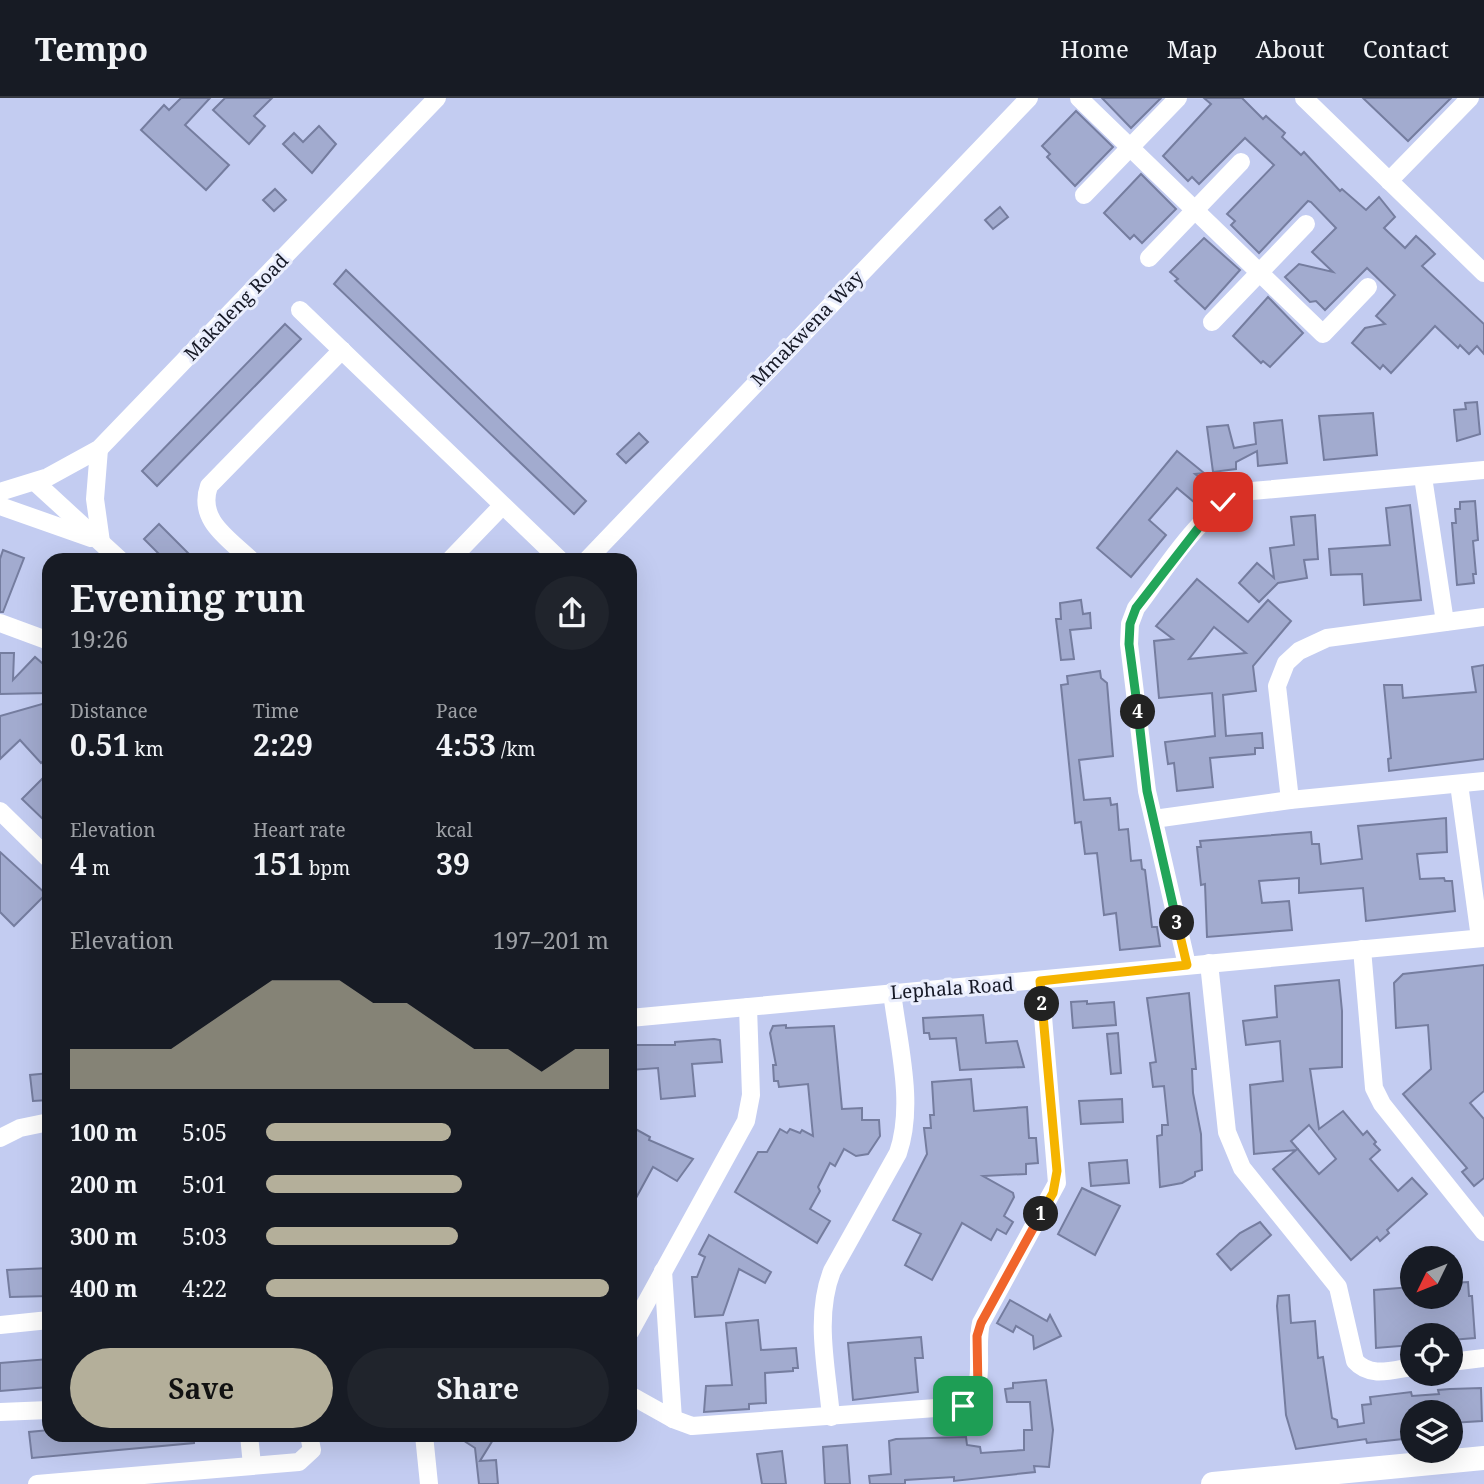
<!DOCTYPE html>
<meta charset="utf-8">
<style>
:root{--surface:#171b24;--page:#20242c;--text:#f1f3f6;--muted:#9ea1a6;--line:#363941;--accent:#b4af9a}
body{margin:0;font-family:"Noto Serif",serif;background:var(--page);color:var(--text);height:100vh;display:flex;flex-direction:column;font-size:26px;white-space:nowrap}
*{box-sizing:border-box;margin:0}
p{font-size:23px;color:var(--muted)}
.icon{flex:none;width:38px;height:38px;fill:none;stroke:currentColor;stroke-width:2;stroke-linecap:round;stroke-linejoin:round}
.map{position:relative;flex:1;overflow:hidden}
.drawer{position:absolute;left:42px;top:455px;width:595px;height:889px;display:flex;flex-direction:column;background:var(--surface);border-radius:21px;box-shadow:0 7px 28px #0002}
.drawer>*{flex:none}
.needle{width:46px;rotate:227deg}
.buttons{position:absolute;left:1400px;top:1148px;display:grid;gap:14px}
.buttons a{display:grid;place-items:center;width:63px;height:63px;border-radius:50%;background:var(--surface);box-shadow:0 7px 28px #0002;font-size:35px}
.pin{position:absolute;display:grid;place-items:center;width:60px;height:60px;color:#fff;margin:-30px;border-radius:14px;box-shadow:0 4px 10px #0006}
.km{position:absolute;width:35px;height:35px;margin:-18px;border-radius:50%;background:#222;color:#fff;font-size:19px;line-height:35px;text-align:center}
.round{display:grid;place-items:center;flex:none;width:74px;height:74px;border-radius:37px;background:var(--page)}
.head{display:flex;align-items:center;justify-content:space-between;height:119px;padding:0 28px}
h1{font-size:38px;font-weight:700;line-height:52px}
.stats{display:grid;grid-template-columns:repeat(3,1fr);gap:10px;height:119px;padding:7px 28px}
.stats div{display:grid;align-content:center}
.stats b{font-size:30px;font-weight:700}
.stats small{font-size:19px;font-weight:400}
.stats p{font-size:19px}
.chart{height:196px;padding:14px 28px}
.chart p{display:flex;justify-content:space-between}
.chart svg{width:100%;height:126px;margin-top:7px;fill:var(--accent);opacity:.7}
.button{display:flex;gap:14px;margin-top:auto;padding:14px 28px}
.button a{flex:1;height:80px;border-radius:42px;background:var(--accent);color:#111;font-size:28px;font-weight:700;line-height:80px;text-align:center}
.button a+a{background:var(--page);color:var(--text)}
ul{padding:0 28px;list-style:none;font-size:23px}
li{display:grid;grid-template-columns:112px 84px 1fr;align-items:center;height:52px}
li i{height:18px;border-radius:9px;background:var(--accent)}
header{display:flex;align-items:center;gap:42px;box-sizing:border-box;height:98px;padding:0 35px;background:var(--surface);border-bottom:2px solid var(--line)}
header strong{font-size:33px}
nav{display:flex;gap:38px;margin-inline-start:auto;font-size:24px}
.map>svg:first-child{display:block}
.building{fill:#a2abcf;stroke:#757d9f;stroke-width:2;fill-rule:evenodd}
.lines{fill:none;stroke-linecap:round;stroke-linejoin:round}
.street{stroke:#fff;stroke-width:18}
.secondary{stroke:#fff;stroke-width:24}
.split-1-casing{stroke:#fff;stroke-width:14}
.split-2-casing{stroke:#fff;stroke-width:14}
.split-3-casing{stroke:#fff;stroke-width:14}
.split-4-casing{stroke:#fff;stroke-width:14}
.split-5-casing{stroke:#fff;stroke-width:14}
.split-1{stroke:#f0652b;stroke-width:9}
.split-2{stroke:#f5b400;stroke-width:9}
.split-3{stroke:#f5b400;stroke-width:9}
.split-4{stroke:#22a559;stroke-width:9}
.split-5{stroke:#22a559;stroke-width:9}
.labels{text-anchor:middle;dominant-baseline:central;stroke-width:6;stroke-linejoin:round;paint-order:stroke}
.street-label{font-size:19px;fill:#161926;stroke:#eaeefd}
</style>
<header>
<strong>Tempo</strong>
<nav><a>Home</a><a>Map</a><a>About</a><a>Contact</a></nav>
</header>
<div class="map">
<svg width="1484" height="1386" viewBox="0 0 1484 1386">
<rect width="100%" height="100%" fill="#c3ccf1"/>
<!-- building -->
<g class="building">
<polygon points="181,0 210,0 185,27 229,67 206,92 141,32 164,7 169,12"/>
<polygon points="225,0 272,0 254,18 265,28 249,46 213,12"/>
<polygon points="1102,0 1161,0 1131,30"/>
<polygon points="1204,0 1242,0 1263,21 1266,18 1285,35 1282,39 1301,57 1304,54 1340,93 1342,91 1366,112 1379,99 1395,119 1384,130 1405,150 1416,138 1427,148 1435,156 1422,168 1484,226 1484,256 1477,248 1469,256 1460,247 1458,250 1435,228 1391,275 1383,267 1380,271 1352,245 1365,230 1385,226 1376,218 1395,197 1367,170 1325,212 1316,203 1310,204 1285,179 1299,166 1333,174 1312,154 1336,130 1311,104 1308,103 1259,155 1231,127 1235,123 1227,116 1274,67 1245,40 1199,86 1192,79 1188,83 1163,58 1211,6"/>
<polygon points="1363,0 1451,0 1408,43"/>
<polygon points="1076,13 1113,49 1075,88 1047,59 1050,56 1042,48"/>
<polygon points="319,28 336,46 312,75 283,46 294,35 303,44"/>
<polygon points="1141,76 1176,111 1142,145 1134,137 1130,141 1104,115"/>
<polygon points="275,91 286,102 274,113 263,102"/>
<polygon points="1000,109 1008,119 993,131 985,122"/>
<polygon points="1204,140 1240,172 1205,211 1175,183 1178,181 1170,174"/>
<polygon points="346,172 586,403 574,416 334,186"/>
<polygon points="1268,199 1303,235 1270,269 1263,263 1261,265 1233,238"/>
<polygon points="285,226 301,241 157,388 142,373"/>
<polygon points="1477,304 1480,336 1457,343 1454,312 1466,311 1465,305"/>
<polygon points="1373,315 1377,357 1324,362 1319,318"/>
<polygon points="1282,322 1287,365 1258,368 1257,353 1236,364 1236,371 1213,374 1207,329 1228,327 1234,350 1256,346 1254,325"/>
<polygon points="639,335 648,344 626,365 617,356"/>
<polygon points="1177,353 1204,375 1195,376 1208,386 1194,404 1177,390 1149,422 1166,437 1131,479 1097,450"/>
<polygon points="1475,403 1478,442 1473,443 1476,476 1473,476 1474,485 1457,487 1452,425 1456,425 1455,411 1460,411 1460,404"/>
<polygon points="1410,407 1421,502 1364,507 1362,476 1331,477 1329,451 1390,447 1386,410"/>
<polygon points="1315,417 1318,461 1304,462 1307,480 1278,485 1259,504 1239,485 1257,465 1274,480 1270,450 1294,447 1291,419"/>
<polygon points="159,426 195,462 165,462 144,441"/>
<polygon points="3,452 24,460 3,514 0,514 0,461"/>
<path d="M 1197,481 L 1248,524 L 1268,502 L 1291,523 L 1253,568 L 1256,593 L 1223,597 L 1226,638 L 1262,635 L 1263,650 L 1255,650 L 1255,656 L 1210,660 L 1213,689 L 1177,693 L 1174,665 L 1168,666 L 1165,644 L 1215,638 L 1212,595 L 1159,600 L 1154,543 L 1173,541 L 1156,528 ZM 1214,529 L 1246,555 L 1189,561 Z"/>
<polygon points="1081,502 1083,516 1090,515 1091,530 1070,532 1074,561 1061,562 1056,521 1061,521 1060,505"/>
<polygon points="0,555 14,555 13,582 35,559 49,571 49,595 0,596"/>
<polygon points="1484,567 1484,661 1389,673 1388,661 1391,660 1384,587 1402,587 1403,600 1476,594 1472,569"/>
<polygon points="1100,573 1101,580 1107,585 1113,658 1079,662 1084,702 1110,700 1111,707 1117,706 1119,732 1128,731 1131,763 1141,762 1142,771 1145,772 1152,829 1157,829 1160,848 1120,852 1116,815 1104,817 1097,755 1085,756 1081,724 1075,725 1061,587 1068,586 1067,578"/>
<polygon points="49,604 49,657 41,665 20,642 0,661 0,618"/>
<polygon points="49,674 49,727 22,701"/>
<polygon points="1446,720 1447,754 1417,756 1420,781 1444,780 1445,783 1452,783 1455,813 1366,823 1363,790 1299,795 1299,780 1259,783 1262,805 1289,803 1292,832 1207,839 1205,786 1201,787 1197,749 1201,749 1200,743 1311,734 1312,746 1319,746 1321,766 1362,761 1358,728"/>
<polygon points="0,754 46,796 14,828 0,814"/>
<polygon points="1484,867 1484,993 1470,1005 1484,1021 1484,1080 1474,1088 1462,1074 1467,1070 1403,996 1431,971 1428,927 1396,930 1394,885 1403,876"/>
<path d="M 1339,882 L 1342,913 L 1342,969 L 1310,971 L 1319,1031 L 1343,1013 L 1363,1037 L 1367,1033 L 1376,1044 L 1374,1046 L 1380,1052 L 1370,1061 L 1398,1093 L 1412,1080 L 1427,1096 L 1387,1132 L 1389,1135 L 1380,1143 L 1377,1139 L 1351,1162 L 1273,1071 L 1296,1052 L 1254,1056 L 1250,987 L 1283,983 L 1280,943 L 1246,947 L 1243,923 L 1277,919 L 1275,888 ZM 1309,1027 L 1336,1061 L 1319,1076 L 1291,1043 Z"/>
<polygon points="1189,895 1196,971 1192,971 1193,995 1201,1036 1202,1072 1195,1074 1195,1078 1182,1085 1160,1089 1157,1038 1162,1037 1162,1027 1168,1027 1164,988 1153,989 1150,965 1156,964 1147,900"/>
<polygon points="1087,903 1087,906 1114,904 1116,927 1073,930 1071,904"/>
<polygon points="983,917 986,945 1017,943 1024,969 960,972 956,940 930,941 929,935 924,935 923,920"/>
<polygon points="786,927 786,930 834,928 842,1011 862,1010 862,1022 879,1022 880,1038 868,1056 856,1058 844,1051 835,1068 830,1065 818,1089 820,1093 810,1111 830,1123 817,1145 735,1094 758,1054 767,1054 780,1031 787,1035 790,1031 800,1035 802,1032 813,1038 808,986 779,989 778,983 774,983 773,967 776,967 770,935 773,928"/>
<polygon points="1118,935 1121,975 1111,976 1107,936"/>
<polygon points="714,941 720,942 722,964 692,966 695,998 661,1001 658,970 630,972 630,947 675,947 675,944"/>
<polygon points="49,975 49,1002 33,1003 30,977"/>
<polygon points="971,981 974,1013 1027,1009 1029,1040 1036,1040 1038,1065 1026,1066 1026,1076 983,1078 1013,1095 1014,1099 1004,1118 1013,1124 1006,1136 997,1131 991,1142 962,1125 932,1182 905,1167 921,1136 893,1122 927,1056 924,1030 931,1030 930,1017 934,1017 932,984"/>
<polygon points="1122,1001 1123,1024 1081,1026 1079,1003"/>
<polygon points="630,1028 650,1039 649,1042 693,1061 677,1083 653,1069 630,1111"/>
<polygon points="1127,1062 1129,1085 1091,1088 1089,1065"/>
<polygon points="1082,1090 1120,1108 1095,1157 1058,1136"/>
<polygon points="1260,1124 1271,1137 1231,1172 1217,1156 1240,1135"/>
<polygon points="709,1137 771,1174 765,1185 739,1171 723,1217 695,1219 692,1179 697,1179 705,1159 699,1156"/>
<polygon points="49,1170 49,1198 10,1199 7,1172"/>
<polygon points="1468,1184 1469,1198 1472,1198 1475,1240 1451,1242 1451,1237 1412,1237 1412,1247 1376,1250 1374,1192 1412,1189 1412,1199 1451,1199 1451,1185"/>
<polygon points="1289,1197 1291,1225 1315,1223 1318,1260 1323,1259 1332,1320 1337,1322 1338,1329 1364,1325 1362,1307 1371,1306 1370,1299 1411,1294 1412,1298 1439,1296 1438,1292 1450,1291 1481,1290 1482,1323 1451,1325 1451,1314 1412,1314 1412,1340 1367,1345 1366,1341 1296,1351 1286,1317 1277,1208 1278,1198"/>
<polygon points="1010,1202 1047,1223 1050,1217 1061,1238 1034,1251 1033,1238 1016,1228 1013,1234 997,1225"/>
<polygon points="758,1222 761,1252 796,1250 798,1270 793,1270 793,1273 765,1275 766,1305 749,1306 749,1311 704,1314 706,1288 732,1287 726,1225"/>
<polygon points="921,1239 923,1260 915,1260 918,1294 853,1302 848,1245"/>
<polygon points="49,1261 49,1289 0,1293 0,1265"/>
<polygon points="1046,1282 1053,1332 1049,1369 1034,1368 1035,1374 954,1383 954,1379 905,1382 905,1386 870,1386 869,1378 891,1376 889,1343 896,1341 966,1339 967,1347 980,1349 981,1355 1024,1352 1024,1332 1032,1332 1030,1304 1007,1304 1005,1291 1013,1290 1013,1285"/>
<polygon points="49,1332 49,1337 194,1337 194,1345 32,1360 29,1334"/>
<polygon points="455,1337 496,1337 480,1363 496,1362 498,1386 479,1386 475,1350"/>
<polygon points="847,1347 850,1386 825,1386 823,1349"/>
<polygon points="782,1353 786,1386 762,1386 757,1356"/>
</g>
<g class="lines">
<!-- street -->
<g class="street">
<polyline points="1079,0 1323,236 1368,189"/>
<polyline points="1304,0 1484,175"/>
<polyline points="1389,83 1470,0"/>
<polyline points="1084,97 1178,0"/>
<polyline points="1149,160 1241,64"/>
<polyline points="300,212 560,462"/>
<polyline points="1212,224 1306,126"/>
<polyline points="99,351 95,401 101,444"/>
<polyline points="1423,379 1445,524"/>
<polyline points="35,384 120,462"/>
<polyline points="0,394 48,379 99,351 437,0"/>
<polyline points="0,408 91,440"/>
<path d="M 251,462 C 228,440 197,422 209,388 L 342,252"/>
<polyline points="450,462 502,408"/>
<polyline points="587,462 1029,0"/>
<polyline points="0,525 49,543"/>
<polyline points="1459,686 1480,840"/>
<polyline points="1290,702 1277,588 1286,565 1299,553 1327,540 1484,519"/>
<polyline points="0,713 49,761"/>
<polyline points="1154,721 1290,702 1484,683"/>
<polyline points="1362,851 1374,990 1382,1006 1484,1134"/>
<path d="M 1209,865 L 1227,1034 L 1242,1070 L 1338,1189 L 1355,1263 C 1370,1280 1392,1272 1412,1269"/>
<path d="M 1187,867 L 1147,693 L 1129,546 L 1130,526 L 1136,510 C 1168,469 1201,407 1252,393 L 1484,372"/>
<polyline points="630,920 1484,840"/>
<polyline points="0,1040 20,1030 49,1024"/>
<polyline points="663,1173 673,1321"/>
<polyline points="0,1227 49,1222"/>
<polyline points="630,1234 746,1023 751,997 748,909"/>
<polyline points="1451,1264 1484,1260"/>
<path d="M 630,1297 L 673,1321 L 692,1328 L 963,1308 C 989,1289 974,1254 981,1225 L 1057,1085 L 1040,883"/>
<polyline points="0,1314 49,1312"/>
<path d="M 831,1319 C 827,1271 814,1219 832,1173 L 898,1055 C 915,1006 898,945 892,894"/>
<polyline points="249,1337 252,1367"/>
<polyline points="424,1337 429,1386"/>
<polyline points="37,1386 299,1364 312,1352 309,1337"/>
</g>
<!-- secondary -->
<polyline class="secondary" points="1213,1386 1484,1360"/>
</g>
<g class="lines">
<defs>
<polyline id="split-1" points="963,1308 978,1293 977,1238 981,1225 1041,1116"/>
<polyline id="split-2" points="1041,1116 1053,1095 1057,1073 1042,906"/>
<polyline id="split-3" points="1042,906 1040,883 1187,867 1177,825"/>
<polyline id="split-4" points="1138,614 1147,693 1177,825"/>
<polyline id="split-5" points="1138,614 1129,546 1130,526 1136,510 1210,415 1223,404"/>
</defs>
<!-- split-1 casing -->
<use href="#split-1" class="split-1-casing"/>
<!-- split-2 casing -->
<use href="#split-2" class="split-2-casing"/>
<!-- split-3 casing -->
<use href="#split-3" class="split-3-casing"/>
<!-- split-4 casing -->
<use href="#split-4" class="split-4-casing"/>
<!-- split-5 casing -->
<use href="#split-5" class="split-5-casing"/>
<!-- split-1 -->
<use href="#split-1" class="split-1"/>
<!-- split-2 -->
<use href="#split-2" class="split-2"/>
<!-- split-3 -->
<use href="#split-3" class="split-3"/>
<!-- split-4 -->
<use href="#split-4" class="split-4"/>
<!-- split-5 -->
<use href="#split-5" class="split-5"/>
</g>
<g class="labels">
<!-- street labels -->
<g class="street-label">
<text transform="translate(236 209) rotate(-46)">Makaleng Road</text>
<text transform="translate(807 230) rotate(-46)">Mmakwena Way</text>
<text transform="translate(952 890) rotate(-4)">Lephala Road</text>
</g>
</g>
</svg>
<div class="buttons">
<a><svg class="needle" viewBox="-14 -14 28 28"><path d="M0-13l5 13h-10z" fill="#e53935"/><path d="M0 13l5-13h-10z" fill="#9ea1a6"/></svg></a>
<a><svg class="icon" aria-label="locate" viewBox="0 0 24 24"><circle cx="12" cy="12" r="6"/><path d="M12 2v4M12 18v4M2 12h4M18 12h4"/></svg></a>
<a><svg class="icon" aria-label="layers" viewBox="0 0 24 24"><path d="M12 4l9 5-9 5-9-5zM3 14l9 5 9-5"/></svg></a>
</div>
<div class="pin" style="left:963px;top:1308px;background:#1e9e55"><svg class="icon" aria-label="arrive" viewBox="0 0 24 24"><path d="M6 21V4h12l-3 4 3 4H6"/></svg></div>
<div class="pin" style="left:1223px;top:404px;background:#d93025"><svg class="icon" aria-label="check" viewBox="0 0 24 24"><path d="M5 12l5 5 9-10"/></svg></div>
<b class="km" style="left:1041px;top:1116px">1</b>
<b class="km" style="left:1042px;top:906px">2</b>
<b class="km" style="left:1177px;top:825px">3</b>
<b class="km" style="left:1138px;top:614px">4</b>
<section class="drawer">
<div class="head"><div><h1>Evening run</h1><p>19:26</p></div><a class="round"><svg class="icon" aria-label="share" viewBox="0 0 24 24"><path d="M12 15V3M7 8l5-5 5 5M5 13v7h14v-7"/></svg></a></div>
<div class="stats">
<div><p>Distance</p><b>0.51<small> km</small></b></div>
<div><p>Time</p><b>2:29</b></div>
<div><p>Pace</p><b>4:53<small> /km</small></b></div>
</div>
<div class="stats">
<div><p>Elevation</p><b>4<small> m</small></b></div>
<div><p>Heart rate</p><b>151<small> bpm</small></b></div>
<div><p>kcal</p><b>39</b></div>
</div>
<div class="chart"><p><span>Elevation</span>197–201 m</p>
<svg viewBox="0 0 160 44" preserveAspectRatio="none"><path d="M0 44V30L10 30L20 30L30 30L40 22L50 14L60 6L70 6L80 6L90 14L100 14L110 22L120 30L130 30L140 38L150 30L160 30V44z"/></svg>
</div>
<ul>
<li><b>100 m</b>5:05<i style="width:54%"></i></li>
<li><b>200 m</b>5:01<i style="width:57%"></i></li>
<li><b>300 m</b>5:03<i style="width:56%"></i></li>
<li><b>400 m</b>4:22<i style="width:100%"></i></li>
</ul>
<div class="button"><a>Save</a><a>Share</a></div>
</section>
</div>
